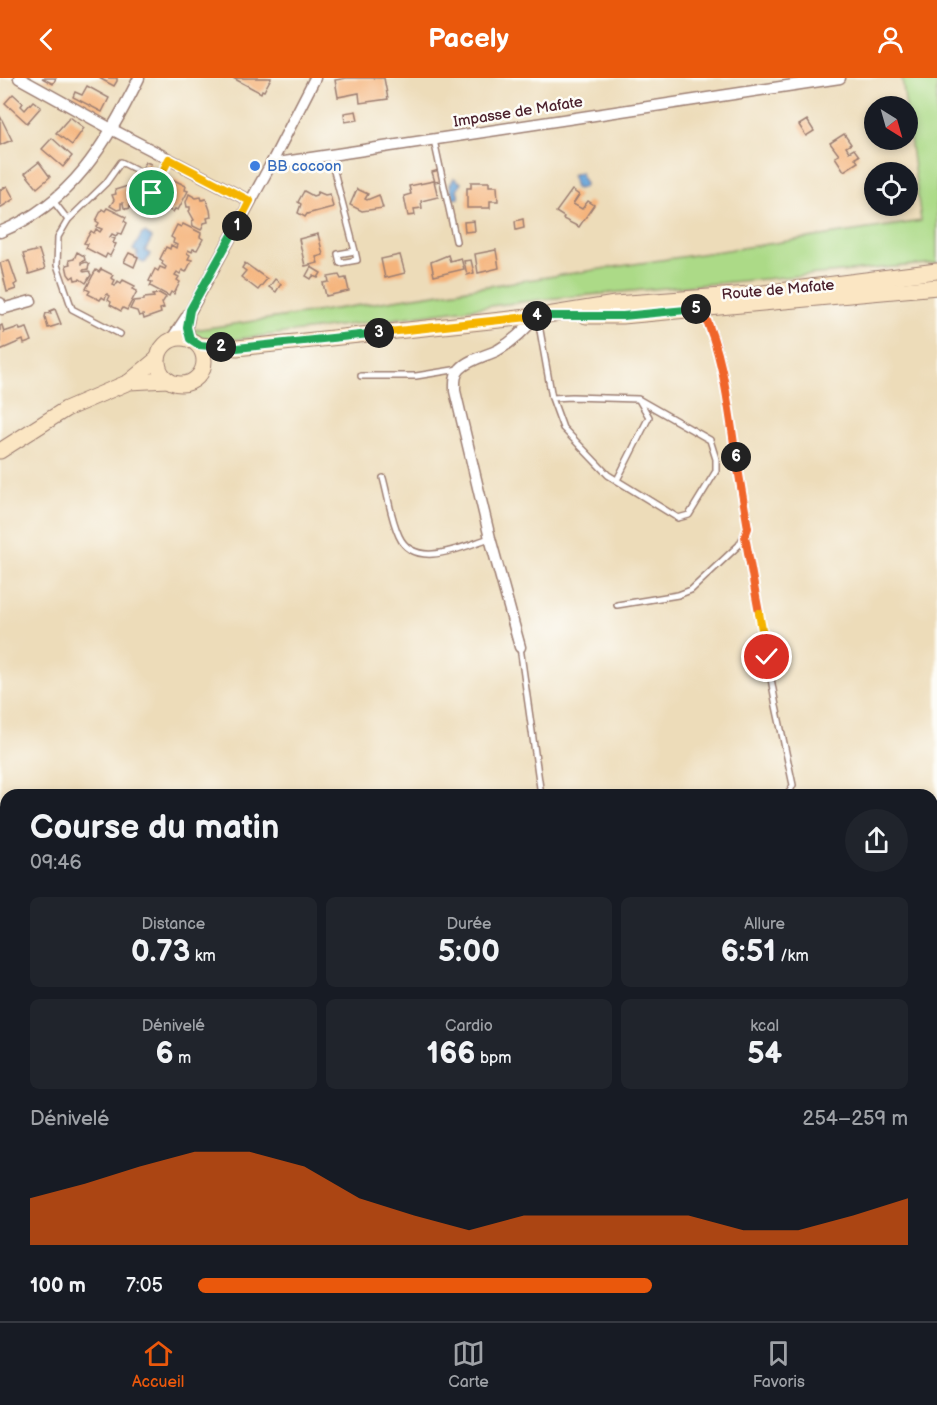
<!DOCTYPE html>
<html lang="fr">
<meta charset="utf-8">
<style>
:root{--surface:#171b24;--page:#20242c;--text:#f1f3f6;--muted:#9ea1a6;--line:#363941;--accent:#ea580c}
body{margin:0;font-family:"Balsamiq Sans",sans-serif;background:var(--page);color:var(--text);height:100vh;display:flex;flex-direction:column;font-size:22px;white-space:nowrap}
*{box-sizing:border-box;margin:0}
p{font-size:20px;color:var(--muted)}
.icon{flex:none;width:33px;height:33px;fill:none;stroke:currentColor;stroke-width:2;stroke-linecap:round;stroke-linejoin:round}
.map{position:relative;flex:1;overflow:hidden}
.sheet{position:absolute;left:0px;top:711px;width:938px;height:532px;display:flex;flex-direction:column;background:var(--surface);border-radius:18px 18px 0 0;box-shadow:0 3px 9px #0003}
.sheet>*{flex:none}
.needle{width:39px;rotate:143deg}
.tools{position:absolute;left:864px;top:18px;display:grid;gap:12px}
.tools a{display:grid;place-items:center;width:54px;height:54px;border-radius:50%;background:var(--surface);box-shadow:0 3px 9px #0003;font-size:30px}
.pin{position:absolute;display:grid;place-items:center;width:51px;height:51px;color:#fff;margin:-26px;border:3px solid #fff;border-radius:50%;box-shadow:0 2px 6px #0007}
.km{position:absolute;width:30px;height:30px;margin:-15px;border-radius:50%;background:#222;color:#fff;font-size:16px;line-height:30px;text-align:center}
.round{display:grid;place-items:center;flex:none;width:63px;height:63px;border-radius:32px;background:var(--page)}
.headline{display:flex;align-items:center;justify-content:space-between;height:102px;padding:0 30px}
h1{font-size:33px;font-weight:700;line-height:45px}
.figures{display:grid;grid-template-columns:repeat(3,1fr);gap:9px;height:102px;padding:6px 30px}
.figures div{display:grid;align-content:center;border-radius:9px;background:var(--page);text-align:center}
.figures b{font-size:30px;font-weight:700}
.figures small{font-size:16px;font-weight:400}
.figures p{font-size:16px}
.chart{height:168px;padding:12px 30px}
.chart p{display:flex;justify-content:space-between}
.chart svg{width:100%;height:108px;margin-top:6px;fill:var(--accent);opacity:.7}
ul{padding:0 30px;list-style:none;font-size:20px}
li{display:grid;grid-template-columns:96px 72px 1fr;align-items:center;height:45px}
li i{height:15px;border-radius:8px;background:var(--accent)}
header{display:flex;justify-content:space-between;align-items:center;height:78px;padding:0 30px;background:var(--accent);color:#fff;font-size:27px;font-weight:700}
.tab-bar{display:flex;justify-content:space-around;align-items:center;height:84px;border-top:2px solid var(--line);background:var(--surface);font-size:16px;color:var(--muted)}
.tab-bar a{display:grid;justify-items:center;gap:3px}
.tab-bar .on{color:var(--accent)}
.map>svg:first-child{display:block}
.green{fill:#acda87;stroke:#7b7c59;stroke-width:1.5}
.water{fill:#67a5d9;stroke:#586282;stroke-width:1.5}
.building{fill:#f5b47c}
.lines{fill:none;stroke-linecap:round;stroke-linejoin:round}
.lane-casing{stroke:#9c7e72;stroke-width:8}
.street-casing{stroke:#9c7e72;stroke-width:13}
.secondary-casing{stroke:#9c7e72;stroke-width:17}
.path{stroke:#9c7e72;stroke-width:2;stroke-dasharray:1.5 4.5;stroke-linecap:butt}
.lane{stroke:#fff;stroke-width:5}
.street{stroke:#fff;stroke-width:10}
.secondary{stroke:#fbe6c3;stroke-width:15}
.split-1-casing{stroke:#fff;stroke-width:12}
.split-2-casing{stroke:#fff;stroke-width:12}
.split-3-casing{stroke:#fff;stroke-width:12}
.split-4-casing{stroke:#fff;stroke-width:12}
.split-5-casing{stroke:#fff;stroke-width:12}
.split-6-casing{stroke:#fff;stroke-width:12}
.split-7-casing{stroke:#fff;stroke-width:12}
.split-8-casing{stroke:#fff;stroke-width:12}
.split-1{stroke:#f5b400;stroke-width:8}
.split-2{stroke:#22a559;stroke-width:8}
.split-3{stroke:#22a559;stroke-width:8}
.split-4{stroke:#f5b400;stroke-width:8}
.split-5{stroke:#22a559;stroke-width:8}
.split-6{stroke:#f0652b;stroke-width:8}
.split-7{stroke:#f0652b;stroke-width:8}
.split-8{stroke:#f5b400;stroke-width:8}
.shop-dot{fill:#3f7fe0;stroke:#fdfcf7;stroke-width:2}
.labels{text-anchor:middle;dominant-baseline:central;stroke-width:5;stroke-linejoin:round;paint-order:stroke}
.street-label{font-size:15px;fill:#4a1f2b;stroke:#fdfcf7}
.shop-label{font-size:15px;fill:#366cbe;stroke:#fdfcf7;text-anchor:start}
</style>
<header><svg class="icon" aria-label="back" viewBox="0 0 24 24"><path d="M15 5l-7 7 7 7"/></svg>Pacely<svg class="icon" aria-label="person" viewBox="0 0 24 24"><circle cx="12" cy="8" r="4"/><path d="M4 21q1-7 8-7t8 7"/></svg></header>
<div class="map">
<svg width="937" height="1243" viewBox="0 0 937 1243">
<rect width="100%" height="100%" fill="#fdfcf7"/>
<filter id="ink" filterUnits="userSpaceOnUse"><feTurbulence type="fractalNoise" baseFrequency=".0167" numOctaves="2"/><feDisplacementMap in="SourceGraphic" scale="12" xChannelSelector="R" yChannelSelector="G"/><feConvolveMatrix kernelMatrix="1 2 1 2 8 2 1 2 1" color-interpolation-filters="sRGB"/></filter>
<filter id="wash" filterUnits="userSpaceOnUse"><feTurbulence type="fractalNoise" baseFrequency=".008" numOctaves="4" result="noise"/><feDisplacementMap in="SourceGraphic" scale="24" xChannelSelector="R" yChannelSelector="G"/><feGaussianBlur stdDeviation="1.35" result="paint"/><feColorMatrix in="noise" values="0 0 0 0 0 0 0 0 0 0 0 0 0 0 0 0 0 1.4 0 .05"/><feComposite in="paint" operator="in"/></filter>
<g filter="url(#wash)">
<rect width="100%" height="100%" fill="#eddcb9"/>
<!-- green -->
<polygon class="green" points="902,0 937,0 937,185 545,221 223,263 202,260 188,253 921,143"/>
<!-- water -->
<g class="water">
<polygon points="580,94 585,106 584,109 578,111 575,110 572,97"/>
<polygon points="454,100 461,105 457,111 459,120 453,121 450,107"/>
<polygon points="145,155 152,160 145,173 150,176 146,184 143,185 135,180 138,175 133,172 142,156"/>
</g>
<g id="blocks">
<!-- building -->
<g class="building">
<polygon points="42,0 56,0 53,6"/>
<polygon points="99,0 117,0 117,3 114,8"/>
<polygon points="233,0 271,0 264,13 262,12 261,15"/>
<polygon points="347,0 384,0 388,21 360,25 359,15 338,19 335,2"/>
<polygon points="87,8 109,20 102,34 73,19 75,14 82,17"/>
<polygon points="13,16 23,25 21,28 25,32 33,23 41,29 27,45 5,25"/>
<polygon points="356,33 358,42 345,44 344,35"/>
<polygon points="0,38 12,62 0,67"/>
<polygon points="70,39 84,50 72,67 56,55"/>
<polygon points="807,42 814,53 806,58 799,47"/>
<polygon points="844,56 851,66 846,69 849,74 854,71 859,78 855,80 858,84 844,93 835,79 839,77 830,65"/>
<polygon points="52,60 72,78 63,89 42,71"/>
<polygon points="39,84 50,99 37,110 25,95"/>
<polygon points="146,84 151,86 149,91 143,89"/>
<polygon points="439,92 441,103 435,104 432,94"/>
<polygon points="174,102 186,108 185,112 188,113 178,132 175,131 173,134 161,128 163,124 159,123 162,118 159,117 165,107 167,108 169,104 173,106"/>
<polygon points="146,103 151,106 149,112 143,109"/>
<polygon points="434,103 438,119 421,123 422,130 414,131 415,137 408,138 404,118 411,116 409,108"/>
<polygon points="471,104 489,104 489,108 497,108 498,123 490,123 490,130 467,130 467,110 471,110"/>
<polygon points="7,108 14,121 0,130 0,112"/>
<polygon points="128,108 129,112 133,111 136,117 145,120 146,118 150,118 152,121 151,123 155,126 151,133 147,131 145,133 142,133 140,130 142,126 138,124 133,127 131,123 129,123 130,130 127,131 124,130 123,125 121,125 121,131 117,132 110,128 114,122 112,117 116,116 115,112"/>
<polygon points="357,111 368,116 365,121 367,122 379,117 383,130 362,133 350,127"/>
<polygon points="572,112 579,117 573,126 582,131 588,123 594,127 579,149 563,141 564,139 556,134"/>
<polygon points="304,113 313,118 316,117 318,114 325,117 330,116 333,129 307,136 305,139 298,135 301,126 298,124"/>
<polygon points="189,116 196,120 201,119 202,122 206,121 210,132 211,139 207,140 208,144 204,145 201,152 193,148 192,143 194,142 189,133 190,132 190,129 187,129 186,124"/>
<polygon points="107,130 126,139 124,143 127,145 122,156 118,155 116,158 112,156 110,159 115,161 113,165 116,166 110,178 107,176 105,180 86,170 88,166 84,165 91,153 94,155 96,151 100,154 102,151 97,149 99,145 96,143 102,131 105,133"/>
<polygon points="523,141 524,150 516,152 515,143"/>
<polygon points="474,143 475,153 465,154 464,144"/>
<polygon points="183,146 201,155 200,159 203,161 197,172 193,171 192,174 188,172 187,175 190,177 188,181 192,182 186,194 182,192 180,196 177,194 175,197 179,199 177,202 180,204 174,216 171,214 169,218 150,208 152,204 149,203 155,191 158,193 160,189 165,191 166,189 162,186 163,183 160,181 166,169 170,171 171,167 176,170 177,167 173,165 174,161 171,159 177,147 181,149"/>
<polygon points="318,156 323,177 316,179 318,185 305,188 299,161"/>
<polygon points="39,172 45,191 29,196 23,176"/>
<polygon points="496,172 499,190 478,195 475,176"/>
<polygon points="77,174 84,178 85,182 81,184 81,186 86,184 89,186 88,191 83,192 84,194 89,193 91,197 86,205 80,201 75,202 74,198 71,200 68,196 66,187 70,186 69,182 74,181"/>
<polygon points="129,175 138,179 134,189 124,184"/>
<polygon points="400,177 405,195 385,200 381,181"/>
<polygon points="448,177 450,183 461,180 464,191 434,198 431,184"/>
<polygon points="9,182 17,205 14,207 16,211 7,214 0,185"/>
<polygon points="471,182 474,195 467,197 464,183"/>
<polygon points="245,185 267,201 258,212 241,199 246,193 242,190"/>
<polygon points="311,189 321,195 318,200 313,198 311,201 306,198"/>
<polygon points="101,191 113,197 111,200 115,202 113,206 115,208 118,203 121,205 123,202 135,208 133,211 137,213 127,232 123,230 121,233 110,227 111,224 108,222 110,218 107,216 105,221 102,219 100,222 88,216 90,213 86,211 93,197 96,192 99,194"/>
<polygon points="339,197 341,201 346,200 349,213 326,218 323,205 329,204 328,199"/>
<polygon points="275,201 281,206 276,214 269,209"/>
<polygon points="159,215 166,219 162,225 164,230 160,231 161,235 144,241 143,237 139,238 137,233 130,231 134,223 144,222 144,220 154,219 153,217"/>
<polygon points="55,231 61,246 48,250 45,239 46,235 51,236 50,233"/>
<polygon points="2,247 4,254 19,249 20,252 27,250 32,263 24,266 23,262 0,272 0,248"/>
</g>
</g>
</g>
<g filter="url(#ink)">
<use href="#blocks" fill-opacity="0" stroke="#9c7e72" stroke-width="1.5"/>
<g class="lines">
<defs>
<g id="lane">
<polyline points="434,62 456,163"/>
<polyline points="330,78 355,173 357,182 340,185 338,176 355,173"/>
<polyline points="152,115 169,81"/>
<polyline points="54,124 68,142"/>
<polyline points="538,241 552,320 563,350 608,397 678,440 689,437 716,393 716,381 710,362 638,321 572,319 552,320"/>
<polyline points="120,256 72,231 57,187 58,159 68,142 106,105 121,84 141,94"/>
<polyline points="361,298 416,298 459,291"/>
<path d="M 383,400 C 388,418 391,441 399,458 C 415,493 464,468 490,460"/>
<polyline points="617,402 649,339 639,322"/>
<polyline points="745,458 776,628 793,707 790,713 786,717"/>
<polyline points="617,527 678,517 691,512 739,467 748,450 721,285 716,264 702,232"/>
<polyline points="520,569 541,717"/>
<polyline points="932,1089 937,1089"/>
</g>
<g id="street">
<polyline points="19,0 113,52 250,123"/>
<polyline points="271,86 840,0"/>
<path d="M 0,154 C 72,125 106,66 139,0"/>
<polyline points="0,225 2,231 31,223"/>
<polyline points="189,239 187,249 190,261"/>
<polyline points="171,262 191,232 271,86 315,0"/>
<path d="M 520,569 L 490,460 L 455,313 C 455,305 454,297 460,291 C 469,281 486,278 498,272 C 514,263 525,251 537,238"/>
<polyline points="932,835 937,835"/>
<polyline points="932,906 937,907"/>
<polyline points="0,1067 6,1072"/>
</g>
<g id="secondary">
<polyline points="586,238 623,238 937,209"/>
<circle cx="181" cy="283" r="23"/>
<polyline points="199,267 237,270 547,237 615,226 763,215 937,193"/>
<polyline points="129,304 168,302"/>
<polyline points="0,373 66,331 129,304 158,280"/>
</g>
</defs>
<!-- lane casing -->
<use href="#lane" class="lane-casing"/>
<!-- street casing -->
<use href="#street" class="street-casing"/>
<!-- secondary casing -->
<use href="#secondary" class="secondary-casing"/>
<!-- path -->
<g class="path">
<polyline points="932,926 937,926"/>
<polyline points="932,964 937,965"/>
<polyline points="372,1238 372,1243"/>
<polyline points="466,1238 469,1243"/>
<polyline points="609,1243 617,1238"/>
<polyline points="633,1243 634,1238"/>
</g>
<!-- lane -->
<use href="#lane" class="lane"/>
<!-- street -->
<use href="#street" class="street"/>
<!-- secondary -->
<use href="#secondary" class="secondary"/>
</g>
</g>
<g class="lines" filter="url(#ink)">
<defs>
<polyline id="split-1" points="152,115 169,81 250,123 237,148"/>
<polyline id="split-2" points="221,269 199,267 190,261 187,249 190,232 237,148"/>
<polyline id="split-3" points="221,269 237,270 379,255"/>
<polyline id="split-4" points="379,255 537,238"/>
<polyline id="split-5" points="537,238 623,238 696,231"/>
<path id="split-6" d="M 696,231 L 702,231 C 724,279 728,327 736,379"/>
<polyline id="split-7" points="736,379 748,450 745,458 759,535"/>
<polyline id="split-8" points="759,535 767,579"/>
</defs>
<!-- split-1 casing -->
<use href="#split-1" class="split-1-casing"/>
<!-- split-2 casing -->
<use href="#split-2" class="split-2-casing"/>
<!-- split-3 casing -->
<use href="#split-3" class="split-3-casing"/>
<!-- split-4 casing -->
<use href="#split-4" class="split-4-casing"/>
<!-- split-5 casing -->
<use href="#split-5" class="split-5-casing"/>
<!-- split-6 casing -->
<use href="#split-6" class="split-6-casing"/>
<!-- split-7 casing -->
<use href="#split-7" class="split-7-casing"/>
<!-- split-8 casing -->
<use href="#split-8" class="split-8-casing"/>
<!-- split-1 -->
<use href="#split-1" class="split-1"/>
<!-- split-2 -->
<use href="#split-2" class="split-2"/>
<!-- split-3 -->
<use href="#split-3" class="split-3"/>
<!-- split-4 -->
<use href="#split-4" class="split-4"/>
<!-- split-5 -->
<use href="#split-5" class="split-5"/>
<!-- split-6 -->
<use href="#split-6" class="split-6"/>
<!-- split-7 -->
<use href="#split-7" class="split-7"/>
<!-- split-8 -->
<use href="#split-8" class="split-8"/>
</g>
<!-- markers -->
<circle class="shop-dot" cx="255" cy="88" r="6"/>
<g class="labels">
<!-- street labels -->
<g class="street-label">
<text transform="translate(518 34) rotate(-9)">Impasse de Mafate</text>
<text transform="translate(778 212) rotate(-5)">Route de Mafate</text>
</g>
<!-- shop labels -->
<g class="shop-label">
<text x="267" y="88">BB cocoon</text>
</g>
</g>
</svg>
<div class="tools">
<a><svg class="needle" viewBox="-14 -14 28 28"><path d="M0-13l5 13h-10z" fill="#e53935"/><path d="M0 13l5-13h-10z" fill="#9ea1a6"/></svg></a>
<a><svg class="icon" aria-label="locate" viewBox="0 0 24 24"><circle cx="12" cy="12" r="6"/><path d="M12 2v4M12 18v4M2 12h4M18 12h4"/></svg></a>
</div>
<div class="pin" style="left:152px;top:115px;background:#1e9e55"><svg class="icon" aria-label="arrive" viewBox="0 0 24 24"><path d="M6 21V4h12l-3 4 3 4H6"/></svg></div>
<div class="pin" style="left:767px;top:579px;background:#d93025"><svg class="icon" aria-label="check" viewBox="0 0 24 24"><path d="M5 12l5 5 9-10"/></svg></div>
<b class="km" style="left:237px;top:148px">1</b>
<b class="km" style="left:221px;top:269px">2</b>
<b class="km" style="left:379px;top:255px">3</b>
<b class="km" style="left:537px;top:238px">4</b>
<b class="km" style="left:696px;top:231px">5</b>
<b class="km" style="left:736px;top:379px">6</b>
<section class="sheet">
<div class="headline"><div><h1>Course du matin</h1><p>09:46</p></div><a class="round"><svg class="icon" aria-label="share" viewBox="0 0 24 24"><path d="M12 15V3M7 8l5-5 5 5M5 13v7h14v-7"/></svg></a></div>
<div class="figures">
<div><p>Distance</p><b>0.73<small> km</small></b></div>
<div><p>Durée</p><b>5:00</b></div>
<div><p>Allure</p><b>6:51<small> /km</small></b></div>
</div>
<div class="figures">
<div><p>Dénivelé</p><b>6<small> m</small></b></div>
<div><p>Cardio</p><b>166<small> bpm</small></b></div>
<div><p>kcal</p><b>54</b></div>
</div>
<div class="chart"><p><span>Dénivelé</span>254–259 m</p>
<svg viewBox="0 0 160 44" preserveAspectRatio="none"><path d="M0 44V25L10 19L20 12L30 6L40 6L50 12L60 25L70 32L80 38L90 32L100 32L110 32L120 32L130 38L140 38L150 32L160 25V44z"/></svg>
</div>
<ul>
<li><b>100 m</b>7:05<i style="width:64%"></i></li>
</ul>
</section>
</div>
<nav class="tab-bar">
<a class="on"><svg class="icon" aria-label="home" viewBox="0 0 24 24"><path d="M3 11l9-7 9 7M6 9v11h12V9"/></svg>Accueil</a>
<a><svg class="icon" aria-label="map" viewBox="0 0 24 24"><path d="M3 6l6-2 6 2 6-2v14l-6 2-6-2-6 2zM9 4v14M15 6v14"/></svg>Carte</a>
<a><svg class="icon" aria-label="saved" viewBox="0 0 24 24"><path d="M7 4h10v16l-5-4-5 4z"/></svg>Favoris</a>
</nav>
